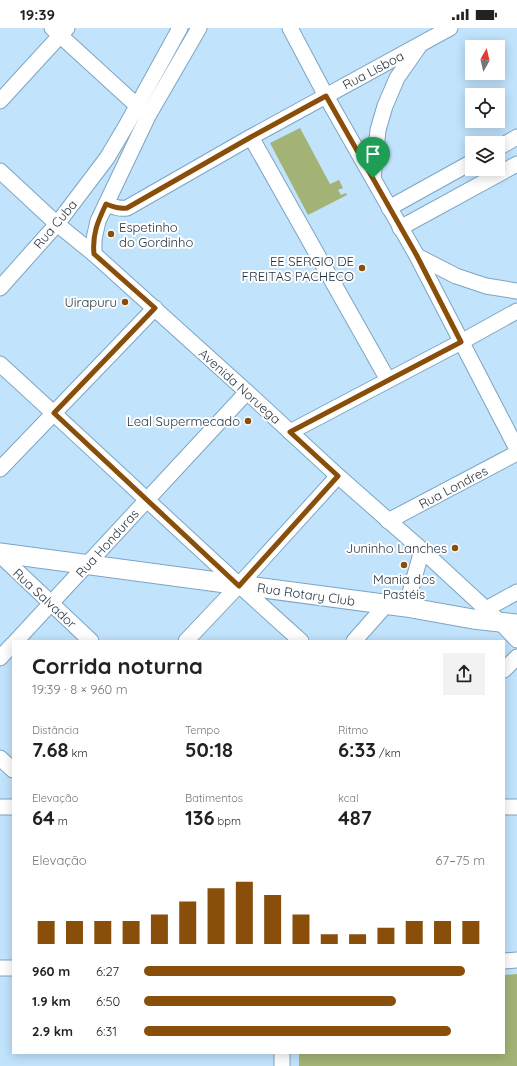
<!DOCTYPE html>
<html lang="pt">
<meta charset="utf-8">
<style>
:root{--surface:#fff;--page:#f2f2f2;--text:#222;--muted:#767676;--accent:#894e0a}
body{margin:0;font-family:Quicksand,sans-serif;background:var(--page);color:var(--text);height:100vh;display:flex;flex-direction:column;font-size:15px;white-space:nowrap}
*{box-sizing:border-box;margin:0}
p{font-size:13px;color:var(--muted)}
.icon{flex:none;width:22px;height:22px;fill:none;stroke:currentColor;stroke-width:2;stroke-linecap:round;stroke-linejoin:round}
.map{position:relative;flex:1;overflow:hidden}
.panel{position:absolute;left:12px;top:612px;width:493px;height:414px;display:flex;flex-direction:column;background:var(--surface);border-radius:0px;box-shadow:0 2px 10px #0003}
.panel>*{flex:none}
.needle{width:26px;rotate:8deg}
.fabs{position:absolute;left:465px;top:12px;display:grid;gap:8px}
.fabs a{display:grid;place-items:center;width:40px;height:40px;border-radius:0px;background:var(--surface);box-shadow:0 2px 10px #0003;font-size:20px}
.pin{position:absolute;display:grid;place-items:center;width:34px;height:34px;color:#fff;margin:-41px -17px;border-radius:50% 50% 50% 0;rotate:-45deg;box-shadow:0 0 4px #0007}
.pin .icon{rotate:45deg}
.round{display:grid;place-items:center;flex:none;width:42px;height:42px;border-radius:0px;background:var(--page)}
.head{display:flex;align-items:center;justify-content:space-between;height:68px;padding:0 20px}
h1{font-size:22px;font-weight:700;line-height:30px}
.figures{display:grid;grid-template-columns:repeat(3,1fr);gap:6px;height:68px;padding:4px 20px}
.figures div{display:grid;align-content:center}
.figures b{font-size:20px;font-weight:700}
.figures small{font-size:11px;font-weight:400}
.figures p{font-size:11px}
.chart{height:112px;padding:8px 20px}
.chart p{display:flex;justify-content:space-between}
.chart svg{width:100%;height:72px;margin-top:4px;stroke:var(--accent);stroke-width:6}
ul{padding:0 20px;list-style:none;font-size:13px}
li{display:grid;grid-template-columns:64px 48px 1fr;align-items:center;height:30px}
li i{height:10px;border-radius:5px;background:var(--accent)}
.status{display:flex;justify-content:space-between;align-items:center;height:28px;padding:0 20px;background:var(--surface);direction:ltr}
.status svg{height:11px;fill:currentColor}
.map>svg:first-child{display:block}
.park{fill:#a3b376}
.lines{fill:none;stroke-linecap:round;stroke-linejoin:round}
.minor-casing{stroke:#7da5c3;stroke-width:17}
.major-casing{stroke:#7da5c3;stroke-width:21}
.minor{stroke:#fff;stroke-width:15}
.major{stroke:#fff;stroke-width:19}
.route-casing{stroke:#fff;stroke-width:8}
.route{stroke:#894e0a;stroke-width:5}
.poi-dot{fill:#894e0a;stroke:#fefefe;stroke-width:1.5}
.labels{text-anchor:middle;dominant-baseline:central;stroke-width:4;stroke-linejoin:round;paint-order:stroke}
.street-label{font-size:13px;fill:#1f2f3c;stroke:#fefefe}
.poi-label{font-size:13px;fill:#1f2f3c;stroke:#fefefe;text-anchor:end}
</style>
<div class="status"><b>19:39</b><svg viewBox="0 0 49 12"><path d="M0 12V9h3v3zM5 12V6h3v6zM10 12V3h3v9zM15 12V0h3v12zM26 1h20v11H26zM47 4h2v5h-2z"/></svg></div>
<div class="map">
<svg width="517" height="1038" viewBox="0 0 517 1038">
<rect width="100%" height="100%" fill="#c1e3fc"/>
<!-- park -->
<g class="park">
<polygon points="300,100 330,156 339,152 343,160 338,162 341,167 346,165 347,167 308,187 270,115"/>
<polygon points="517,946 517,1038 299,1038 299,1025 504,1025 504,947"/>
</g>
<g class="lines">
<defs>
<g id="minor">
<polyline points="52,0 145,85"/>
<polyline points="290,0 326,68 417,228 517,421"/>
<polyline points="0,73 67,0"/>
<polyline points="251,109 388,352"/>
<polyline points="498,120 517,109"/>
<polyline points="0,143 57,196 94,226 247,364 338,448 422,522 500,594 517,612"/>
<polyline points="373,150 378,102 385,78 397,50 418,20"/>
<path d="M 106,176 C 114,179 119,181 127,180 L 251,109 L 450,0"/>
<polyline points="389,180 472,134"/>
<polyline points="400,200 517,136"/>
<polyline points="94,226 94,211 98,193 148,88 199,0"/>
<polyline points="417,228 456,248 486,258 517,263"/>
<polyline points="0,260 57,196 107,130 126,98 180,0"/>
<path d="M 0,336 C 101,428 199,522 301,613"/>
<polyline points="290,404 461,314 517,283"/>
<polyline points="0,441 155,280"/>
<polyline points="388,493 517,425"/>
<polyline points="0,527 91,613"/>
<polyline points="406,579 422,522"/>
<polyline points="486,581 517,564"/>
<polyline points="16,613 247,364"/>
<polyline points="186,613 239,557 338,448"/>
<polyline points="354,613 386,577"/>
<polyline points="0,630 13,616"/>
<polyline points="504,642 517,629"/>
<polyline points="0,730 13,742"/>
<polyline points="0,779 13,779"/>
<polyline points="504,779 517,779"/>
<polyline points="504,933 517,932"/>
<polyline points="0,940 13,940"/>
<polyline points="282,1038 282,1025"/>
</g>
<polyline id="major" points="0,525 406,579 473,591 517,596"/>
</defs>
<!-- minor casing -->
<use href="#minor" class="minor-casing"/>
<!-- major casing -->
<use href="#major" class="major-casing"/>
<!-- minor -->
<use href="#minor" class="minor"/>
<!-- major -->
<use href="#major" class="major"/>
</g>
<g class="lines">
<defs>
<path id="route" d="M 326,68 L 417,228 L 461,314 L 290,404 L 338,448 L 239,558 L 54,385 L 155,280 L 94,226 C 92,206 98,193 106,176 C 114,179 119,181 127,180 L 251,109 Z"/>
</defs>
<!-- route casing -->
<use href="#route" class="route-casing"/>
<!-- route -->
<use href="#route" class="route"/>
</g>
<!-- markers -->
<g class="poi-dot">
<circle cx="111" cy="206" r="4"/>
<circle cx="362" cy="240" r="4"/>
<circle cx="125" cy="274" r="4"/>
<circle cx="248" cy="393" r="4"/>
<circle cx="455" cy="520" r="4"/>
<circle cx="404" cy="537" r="4"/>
</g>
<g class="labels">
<!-- street labels -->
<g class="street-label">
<text transform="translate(373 42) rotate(-28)">Rua Lisboa</text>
<text transform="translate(55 196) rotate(-50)">Rua Cuba</text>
<text transform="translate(240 358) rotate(42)">Avenida Noruega</text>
<text transform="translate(453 459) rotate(-28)">Rua Londres</text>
<text transform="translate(107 515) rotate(-48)">Rua Honduras</text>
<text transform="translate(306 566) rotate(8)">Rua Rotary Club</text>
<text transform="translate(45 570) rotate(43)">Rua Salvador</text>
</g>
<!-- poi labels -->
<g class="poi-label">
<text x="119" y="199" text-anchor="start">Espetinho<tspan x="119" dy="15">do Gordinho</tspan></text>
<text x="354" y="233">EE SERGIO DE<tspan x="354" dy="15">FREITAS PACHECO</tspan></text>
<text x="117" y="274">Uirapuru</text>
<text x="240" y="393">Leal Supermecado</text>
<text x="447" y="520">Juninho Lanches</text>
<text x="404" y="551" text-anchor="middle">Mania dos<tspan x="404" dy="15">Pastéis</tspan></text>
</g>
</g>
</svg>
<div class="fabs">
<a><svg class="needle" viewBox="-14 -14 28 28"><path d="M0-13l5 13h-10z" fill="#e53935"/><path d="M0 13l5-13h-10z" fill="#767676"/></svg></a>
<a><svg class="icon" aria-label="locate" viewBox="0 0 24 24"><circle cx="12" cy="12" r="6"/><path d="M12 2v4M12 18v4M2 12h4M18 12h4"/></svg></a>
<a><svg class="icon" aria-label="layers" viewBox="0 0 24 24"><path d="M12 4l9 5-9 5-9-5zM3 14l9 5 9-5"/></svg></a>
</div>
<div class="pin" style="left:373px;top:150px;background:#1e9e55"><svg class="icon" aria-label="arrive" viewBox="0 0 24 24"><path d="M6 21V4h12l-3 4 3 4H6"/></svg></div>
<section class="panel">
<div class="head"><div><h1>Corrida noturna</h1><p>19:39 · 8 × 960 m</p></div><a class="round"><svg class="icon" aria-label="share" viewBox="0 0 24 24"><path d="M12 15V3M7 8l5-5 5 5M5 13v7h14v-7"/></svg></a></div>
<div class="figures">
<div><p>Distância</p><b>7.68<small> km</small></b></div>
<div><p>Tempo</p><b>50:18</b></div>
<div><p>Ritmo</p><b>6:33<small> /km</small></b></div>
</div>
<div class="figures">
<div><p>Elevação</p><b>64<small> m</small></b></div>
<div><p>Batimentos</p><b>136<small> bpm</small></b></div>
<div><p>kcal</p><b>487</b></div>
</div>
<div class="chart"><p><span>Elevação</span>67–75 m</p>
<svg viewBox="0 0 160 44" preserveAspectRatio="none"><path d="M5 44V30M15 44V30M25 44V30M35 44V30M45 44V26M55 44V18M65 44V10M75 44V6M85 44V14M95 44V26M105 44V38M115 44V38M125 44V34M135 44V30M145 44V30M155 44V30"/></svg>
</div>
<ul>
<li><b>960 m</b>6:27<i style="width:94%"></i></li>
<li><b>1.9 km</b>6:50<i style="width:74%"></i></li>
<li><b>2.9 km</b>6:31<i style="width:90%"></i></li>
</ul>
</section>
</div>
